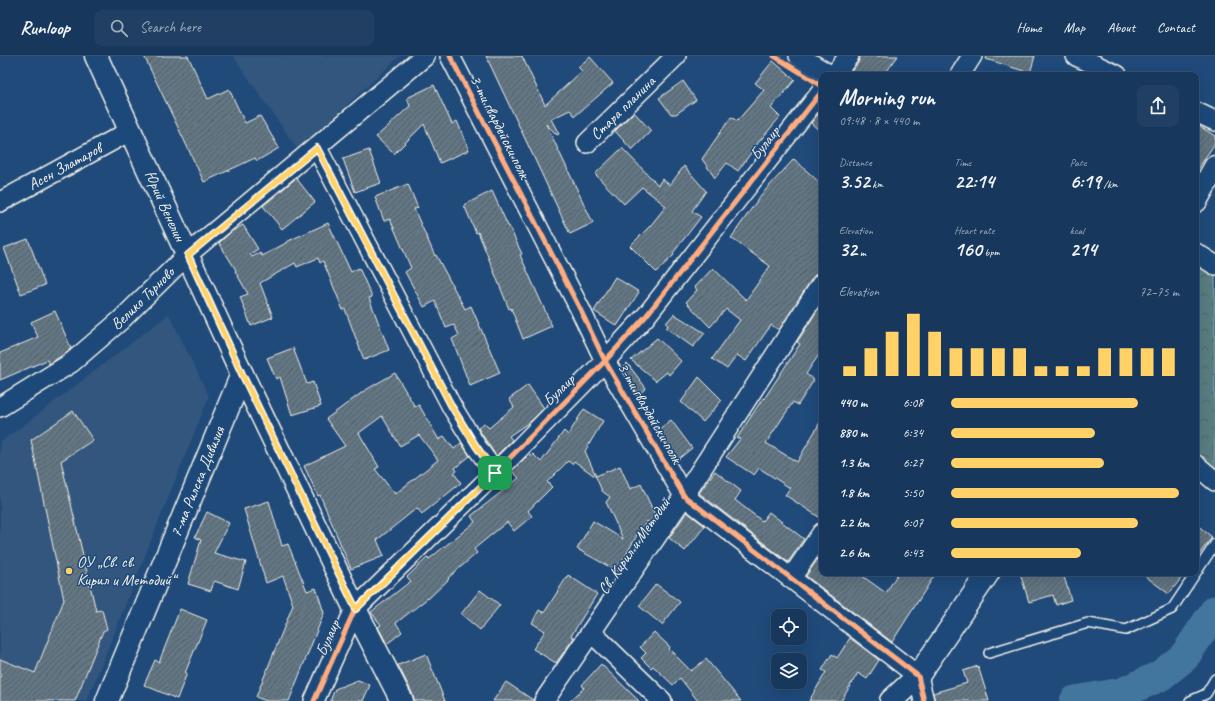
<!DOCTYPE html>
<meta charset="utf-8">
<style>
:root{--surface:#17385c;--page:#203f62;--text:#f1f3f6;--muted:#9eacbb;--line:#365272;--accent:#ffd166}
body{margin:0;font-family:Caveat,sans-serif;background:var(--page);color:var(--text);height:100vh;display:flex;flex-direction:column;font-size:15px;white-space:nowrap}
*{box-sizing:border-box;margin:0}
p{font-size:13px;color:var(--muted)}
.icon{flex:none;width:22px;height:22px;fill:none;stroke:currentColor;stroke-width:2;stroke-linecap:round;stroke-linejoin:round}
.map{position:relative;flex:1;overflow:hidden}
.side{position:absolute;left:819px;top:16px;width:380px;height:504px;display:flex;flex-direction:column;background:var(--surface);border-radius:8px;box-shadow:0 4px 16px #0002,0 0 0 1px var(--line)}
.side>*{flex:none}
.buttons{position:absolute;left:771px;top:553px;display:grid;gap:8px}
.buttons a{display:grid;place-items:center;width:36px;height:36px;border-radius:8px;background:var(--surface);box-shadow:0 4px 16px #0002,0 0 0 1px var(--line);font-size:20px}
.pin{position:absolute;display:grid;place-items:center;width:34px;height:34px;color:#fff;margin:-17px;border-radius:8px;box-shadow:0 2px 6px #0006}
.round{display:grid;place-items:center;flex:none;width:42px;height:42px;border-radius:8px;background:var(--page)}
.summary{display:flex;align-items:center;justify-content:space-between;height:68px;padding:0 20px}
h1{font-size:22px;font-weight:700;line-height:30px}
.figures{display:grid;grid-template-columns:repeat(3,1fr);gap:6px;height:68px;padding:4px 20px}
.figures div{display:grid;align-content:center}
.figures b{font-size:20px;font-weight:700}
.figures small{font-size:11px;font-weight:400}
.figures p{font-size:11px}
.chart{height:112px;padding:8px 20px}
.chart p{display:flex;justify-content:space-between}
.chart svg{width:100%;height:72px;margin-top:4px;stroke:var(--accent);stroke-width:6}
ul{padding:0 20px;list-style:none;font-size:13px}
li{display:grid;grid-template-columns:64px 48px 1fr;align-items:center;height:30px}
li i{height:10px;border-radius:5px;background:var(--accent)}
header{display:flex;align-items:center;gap:24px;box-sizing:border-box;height:56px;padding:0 20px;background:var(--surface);border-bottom:1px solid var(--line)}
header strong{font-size:19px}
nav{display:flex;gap:22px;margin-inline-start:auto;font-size:14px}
.search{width:280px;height:36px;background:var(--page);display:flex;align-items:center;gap:10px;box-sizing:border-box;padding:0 14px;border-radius:8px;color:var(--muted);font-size:15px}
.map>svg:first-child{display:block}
.built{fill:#33577d}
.park{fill:url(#park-crowns);stroke:#a6b7b5}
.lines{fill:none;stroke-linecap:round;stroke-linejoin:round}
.river{stroke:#42769f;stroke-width:31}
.building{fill:url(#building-hatch);stroke:#f4f1e8;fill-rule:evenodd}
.service-casing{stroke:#f4f1e8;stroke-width:12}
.minor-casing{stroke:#f4f1e8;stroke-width:22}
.tertiary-casing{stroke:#f4f1e8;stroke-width:25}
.service{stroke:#1f4a7a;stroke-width:9}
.minor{stroke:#1f4a7a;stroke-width:19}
.tertiary{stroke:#1f4a7a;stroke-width:22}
.cycleway-casing{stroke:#1f4a7a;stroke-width:8}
.cycleway{stroke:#ffac80;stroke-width:5}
.route-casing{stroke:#fff;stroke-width:8}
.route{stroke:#ffd166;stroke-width:5}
.poi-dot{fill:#ffd166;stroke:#1f4a7a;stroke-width:1.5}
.labels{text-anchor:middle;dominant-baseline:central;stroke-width:3;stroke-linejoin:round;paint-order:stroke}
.street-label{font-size:16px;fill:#f4f1e8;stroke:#1f4a7a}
.poi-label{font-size:16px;fill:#f4f1e8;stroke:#1f4a7a;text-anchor:start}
</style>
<header>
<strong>Runloop</strong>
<div class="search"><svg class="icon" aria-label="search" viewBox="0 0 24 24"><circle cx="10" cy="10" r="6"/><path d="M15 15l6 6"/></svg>Search here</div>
<nav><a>Home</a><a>Map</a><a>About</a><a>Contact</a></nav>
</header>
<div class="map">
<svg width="1215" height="645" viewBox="0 0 1215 645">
<defs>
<pattern id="park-crowns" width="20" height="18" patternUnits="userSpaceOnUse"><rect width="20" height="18" fill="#597d82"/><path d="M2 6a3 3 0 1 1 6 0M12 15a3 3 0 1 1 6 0" fill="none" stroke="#526567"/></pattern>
<pattern id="building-hatch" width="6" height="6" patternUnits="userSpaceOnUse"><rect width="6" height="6" fill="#637684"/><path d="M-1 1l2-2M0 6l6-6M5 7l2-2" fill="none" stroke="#565f65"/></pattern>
</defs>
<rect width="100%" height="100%" fill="#1f4a7a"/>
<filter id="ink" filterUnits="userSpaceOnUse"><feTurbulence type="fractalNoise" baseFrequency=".025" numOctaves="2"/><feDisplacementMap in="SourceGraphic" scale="8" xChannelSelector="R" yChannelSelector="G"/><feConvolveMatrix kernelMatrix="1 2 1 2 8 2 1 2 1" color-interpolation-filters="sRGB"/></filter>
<g filter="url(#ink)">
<!-- built -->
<g class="built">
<polygon points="233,0 400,0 298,94"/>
<polygon points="169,258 209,340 87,645 0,645 0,386 25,368"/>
</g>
<!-- park -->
<polygon class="park" points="1196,207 1215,220 1215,413 1196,397"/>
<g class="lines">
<!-- river -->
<polyline class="river" points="1075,645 1122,637 1160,620 1184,601 1215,555"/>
</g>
<!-- building -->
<g class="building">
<polygon points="144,0 188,0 208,43 229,33 245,67 260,60 279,92 257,105 255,102 204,126"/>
<polygon points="486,0 522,0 545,49 582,15 578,11 590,1 613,27 575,60 570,54 551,63 559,78 557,79 546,68 593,167 570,178"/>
<polygon points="860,0 898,0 884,19 848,19 858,7"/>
<polygon points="987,0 1035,0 1030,17 986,3"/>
<polygon points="773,5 795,24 771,52 780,61 758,87 738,115 727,107 715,122 702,103 731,61 737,65 764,34 755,27"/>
<polygon points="683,25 696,44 676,58 671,58 659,42"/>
<polygon points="434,29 452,68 457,65 469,94 440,107 424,68 394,98 376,81 410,50 407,42"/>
<polygon points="822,53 822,77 811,67"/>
<polygon points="634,56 651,75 632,94 615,75"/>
<polygon points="1196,68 1215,80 1215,87 1196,116"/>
<polygon points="622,92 658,129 662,123 670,129 684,110 706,135 692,155 701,161 673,197 674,199 656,216 630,190 651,169 666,150 642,131 624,148 595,118"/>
<polygon points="369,94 381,127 355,136 343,103"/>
<polygon points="794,103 822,129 822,216 817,217 813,221 779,274 771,269 746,305 737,299 727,313 712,303 740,264 726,253 710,271 686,246 697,234 695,231 713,212 746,244 770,210 731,182 761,139"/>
<polygon points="296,122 315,146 282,173 263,150"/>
<polygon points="408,128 418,152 414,153 435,200 436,199 465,253 471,250 500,317 470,330 452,283 459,279 454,269 446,272 435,245 424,251 405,216 411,212 390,163 384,165 375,141"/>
<polygon points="492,135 508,170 509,170 522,198 520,199 552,270 523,283 511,252 509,253 478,176 476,177 464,149"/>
<polygon points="328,167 351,216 359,212 372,241 369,242 389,294 364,304 345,253 343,254 323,205 320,207 318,202 297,211 295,207 260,227 273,261 251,270 240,241 248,238 235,215 236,214 219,187 232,175 243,169 258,193 250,198 252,201 260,197 262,200 286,187 286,186"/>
<polygon points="28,183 45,229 21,238 4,192"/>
<polygon points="615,221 639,236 617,270 594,255"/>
<polygon points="822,247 822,294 806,318 814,324 798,349 793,346 766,387 797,406 822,363 822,463 785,439 790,432 759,412 754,419 726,401 740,383 737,382 763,342 764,343 800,288 797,286"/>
<polygon points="55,255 71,292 64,298 49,308 47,304 0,324 0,297 38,281 31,266"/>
<polygon points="674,258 705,277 693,291 666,272 668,270 666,267"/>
<polygon points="657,282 681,305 669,319 667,316 656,325 631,304"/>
<polygon points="293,292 307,328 313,326 321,350 292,359 280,321 276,323 267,302"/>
<polygon points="627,307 646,332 638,339 622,312"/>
<path d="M 395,317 L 415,351 L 419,349 L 439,384 L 444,380 L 454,393 L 461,387 L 470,400 L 455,412 L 457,415 L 454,417 L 461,427 L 422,458 L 417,452 L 377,484 L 384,500 L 351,513 L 320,439 L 318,440 L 304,410 L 345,390 L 326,363 L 364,335 ZM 382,360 L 400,390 L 419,379 L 438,404 L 395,438 L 375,413 L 379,411 L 359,377 Z"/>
<polygon points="699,321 722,344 703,366 681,346"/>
<polygon points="528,329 544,352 531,365 509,380 512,384 496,400 478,372 484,367 489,372 514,351 509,343"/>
<polygon points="584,353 603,365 585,395 596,420 620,410 630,433 641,428 656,461 651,468 647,465 637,479 617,515 577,493 593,465 623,483 606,446 610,441 602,435 596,421 574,405 572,408 568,405 547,426 552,431 528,455 532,460 514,475 507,466 474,493 477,497 448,522 449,523 428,543 428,542 396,567 402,576 387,588 378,571 381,569 371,556 411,525 407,521 428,501 429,503 475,466 471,460 519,422 512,415 526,401 528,403 533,398 541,406 564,375 568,379"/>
<polygon points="73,355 93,384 61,405 96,555 102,554 107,573 103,575 75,645 0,645 0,603 35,617 64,544 31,384"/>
<polygon points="671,364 692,392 676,405 658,374"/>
<polygon points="715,415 741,435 735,444 762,465 769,456 804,483 788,506 699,437"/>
<polygon points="269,445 282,490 288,488 307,535 316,532 324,557 289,645 266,645 256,641 293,549 283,520 266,527 244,453"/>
<polygon points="207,456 229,467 214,497 246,506 238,533 214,525 211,535 188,528 201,484 195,481"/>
<polygon points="687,456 705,470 685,495 669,482"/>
<polygon points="1196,468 1212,481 1196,503"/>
<polygon points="822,497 822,517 858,517 886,537 898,517 936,517 892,586 806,520"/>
<polygon points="1020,517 1063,517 1071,544 1056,549 1053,539 1029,546"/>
<polygon points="1141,517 1185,517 1169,538"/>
<polygon points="568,519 597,538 571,580 574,582 556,607 533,593 545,575 532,567 539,554 544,557"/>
<polygon points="656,528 680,546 662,569 639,550"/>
<polygon points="480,534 500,549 480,574 461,558"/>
<polygon points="180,553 207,564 185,617 187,617 177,643 144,629 155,604 159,606"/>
<polygon points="654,576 670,591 669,593 691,615 706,603 741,645 698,645 680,622 673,629 653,610 651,612 641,602 646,597 640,591"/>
<polygon points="850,582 879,604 867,623 858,617 841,645 809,645 826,616 822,614 832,598 837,602"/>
<polygon points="426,598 445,645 414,645 413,639 398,609"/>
<polygon points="601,608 639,645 570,645 584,632 582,629"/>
<polygon points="978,610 989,645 935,645 933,637 967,627 963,615"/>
<polygon points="358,624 370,629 363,645 330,645 335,633"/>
<polygon points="506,626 533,644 533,645 493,645"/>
</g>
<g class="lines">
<defs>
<g id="service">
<polyline points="989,597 1088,567 1126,574 1172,553 1215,488"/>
<polyline points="1190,645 1206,638 1215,623"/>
</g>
<g id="minor">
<polyline points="450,0 580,253 605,305 684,440 918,620 924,645"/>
<polyline points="799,0 830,19"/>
<polyline points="1076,0 1117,19"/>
<polyline points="834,19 849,0"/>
<polyline points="960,19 972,0"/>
<polyline points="1196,56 1215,65"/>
<path id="s1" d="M 587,87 L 676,0"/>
<polyline points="317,92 452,351 476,390 495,417"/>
<path id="s2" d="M 0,146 L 130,75"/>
<polyline points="1196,197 1215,209"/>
<path id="s3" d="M 0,351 L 71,307 L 121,264 L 187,199 L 425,0"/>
<polyline points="1196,409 1215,425"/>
<polyline points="791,522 822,477"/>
<polyline points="591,576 662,645"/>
<polyline points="314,645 355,553 495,417 605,305 646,260 822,35"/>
<polyline points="544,645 684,440 822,227"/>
</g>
<g id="tertiary">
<path id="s4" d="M 96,0 L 242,318 L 355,553 L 402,645"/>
<polyline points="1196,145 1215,111"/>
<path id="s5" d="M 107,645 L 242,318"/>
<polyline points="891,645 918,620 988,517"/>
</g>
</defs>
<!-- service casing -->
<use href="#service" class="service-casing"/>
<!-- minor casing -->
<use href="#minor" class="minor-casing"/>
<!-- tertiary casing -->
<use href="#tertiary" class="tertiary-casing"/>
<!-- service -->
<use href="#service" class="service"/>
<!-- minor -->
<use href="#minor" class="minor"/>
<!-- tertiary -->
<use href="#tertiary" class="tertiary"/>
<defs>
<g id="cycleway">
<polyline points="450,0 580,253 605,305 684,440 918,620 924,645"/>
<polyline points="774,0 822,30"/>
<polyline points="314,645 355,553 495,417 605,305 646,260 822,35"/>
</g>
</defs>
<!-- cycleway casing -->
<use href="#cycleway" class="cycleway-casing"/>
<!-- cycleway -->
<use href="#cycleway" class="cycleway"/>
</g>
</g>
<g class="lines" filter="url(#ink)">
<defs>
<polygon id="route" points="317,92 452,351 476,390 495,417 356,553 242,318 188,199"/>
</defs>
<!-- route casing -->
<use href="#route" class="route-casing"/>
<!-- route -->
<use href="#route" class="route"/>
</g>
<!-- markers -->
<circle class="poi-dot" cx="69" cy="515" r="4"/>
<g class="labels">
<!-- street labels -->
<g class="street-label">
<text stroke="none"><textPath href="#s1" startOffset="50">Стара планина</textPath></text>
<text transform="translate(500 71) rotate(63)">3-ти гвардейски полк</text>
<text transform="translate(765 87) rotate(-52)">Булаир</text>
<text stroke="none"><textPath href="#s2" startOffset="74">Асен Златаров</textPath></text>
<text stroke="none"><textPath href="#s4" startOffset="165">Юрий Венелин</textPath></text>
<text stroke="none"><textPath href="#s3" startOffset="180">Велико Търново</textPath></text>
<text transform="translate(559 334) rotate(-45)">Булаир</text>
<text transform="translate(650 357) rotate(60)">3-ти гвардейски полк</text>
<text stroke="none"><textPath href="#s5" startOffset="237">7-ма Рилска Дивизия</textPath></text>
<text transform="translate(634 490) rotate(-55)">Св. Кирил и Методий</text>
<text transform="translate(328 582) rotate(-66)">Булаир</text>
</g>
<!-- poi labels -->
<g class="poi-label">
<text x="77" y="506">ОУ „Св. св.<tspan x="77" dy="18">Кирил и Методий“</tspan></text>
</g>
</g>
</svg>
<div class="buttons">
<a><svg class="icon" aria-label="locate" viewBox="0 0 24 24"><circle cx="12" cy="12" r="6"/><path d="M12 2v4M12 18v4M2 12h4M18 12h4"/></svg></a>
<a><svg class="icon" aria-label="layers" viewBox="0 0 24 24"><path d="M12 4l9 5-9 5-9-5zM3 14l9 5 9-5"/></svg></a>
</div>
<div class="pin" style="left:495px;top:417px;background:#1e9e55"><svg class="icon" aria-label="arrive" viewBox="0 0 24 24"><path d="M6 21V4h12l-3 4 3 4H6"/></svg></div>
<section class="side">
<div class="summary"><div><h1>Morning run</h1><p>09:48 · 8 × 440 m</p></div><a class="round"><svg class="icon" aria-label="share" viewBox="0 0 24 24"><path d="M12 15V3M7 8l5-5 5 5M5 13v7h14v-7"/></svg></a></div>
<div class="figures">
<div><p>Distance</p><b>3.52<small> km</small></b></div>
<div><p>Time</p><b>22:14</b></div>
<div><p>Pace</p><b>6:19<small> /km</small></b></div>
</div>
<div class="figures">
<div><p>Elevation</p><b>32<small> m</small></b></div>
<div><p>Heart rate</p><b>160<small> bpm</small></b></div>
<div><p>kcal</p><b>214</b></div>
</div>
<div class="chart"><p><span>Elevation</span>72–75 m</p>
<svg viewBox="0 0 160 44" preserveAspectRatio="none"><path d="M5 44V38M15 44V27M25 44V17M35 44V6M45 44V17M55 44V27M65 44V27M75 44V27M85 44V27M95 44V38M105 44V38M115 44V38M125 44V27M135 44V27M145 44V27M155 44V27"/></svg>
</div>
<ul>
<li><b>440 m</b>6:08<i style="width:82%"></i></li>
<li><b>880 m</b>6:34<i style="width:63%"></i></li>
<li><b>1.3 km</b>6:27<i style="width:67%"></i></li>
<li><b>1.8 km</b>5:50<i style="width:100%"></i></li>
<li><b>2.2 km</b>6:07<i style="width:82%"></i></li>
<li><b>2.6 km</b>6:43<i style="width:57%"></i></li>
</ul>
</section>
</div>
